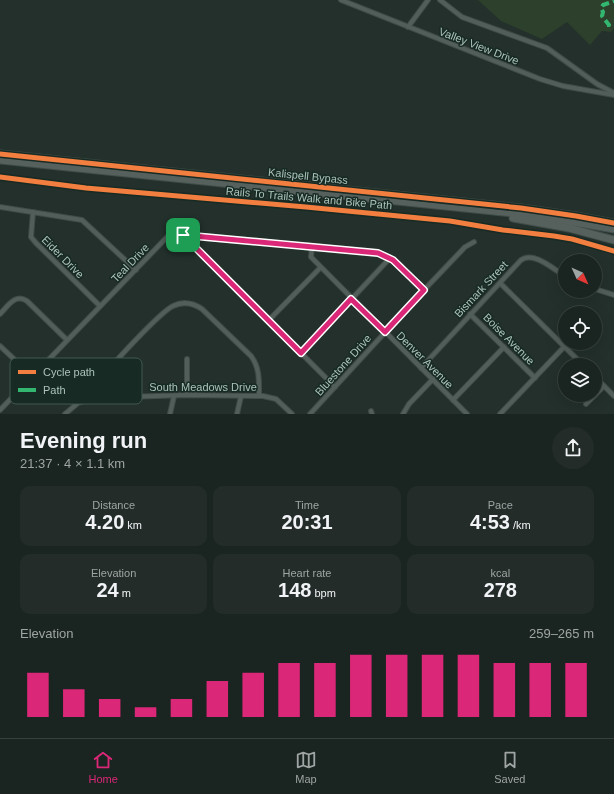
<!DOCTYPE html>
<meta charset="utf-8">
<style>
:root{--surface:#1a2420;--page:#232c29;--text:#f1f3f6;--muted:#9fa4a5;--line:#38413e;--accent:#db2777}
body{margin:0;font-family:Helvetica,sans-serif;background:var(--page);color:var(--text);height:100vh;display:flex;flex-direction:column;font-size:15px;white-space:nowrap}
*{box-sizing:border-box;margin:0}
p{font-size:13px;color:var(--muted)}
.icon{flex:none;width:22px;height:22px;fill:none;stroke:currentColor;stroke-width:2;stroke-linecap:round;stroke-linejoin:round}
.map{position:relative;height:414px;overflow:hidden}
.drawer{display:flex;flex-direction:column;background:var(--surface);flex:1}
.drawer>*{flex:none}
.needle{width:26px;rotate:135deg}
.fabs{position:absolute;left:558px;top:254px;display:grid;gap:8px}
.fabs a{display:grid;place-items:center;width:44px;height:44px;border-radius:50%;background:var(--surface);box-shadow:0 4px 16px #0002,0 0 0 1px var(--line);font-size:20px}
.pin{position:absolute;display:grid;place-items:center;width:34px;height:34px;color:#fff;margin:-17px;border-radius:8px;box-shadow:0 2px 6px #0006}
.round{display:grid;place-items:center;flex:none;width:42px;height:42px;border-radius:21px;background:var(--page)}
.summary{display:flex;align-items:center;justify-content:space-between;height:68px;padding:0 20px}
h1{font-size:22px;font-weight:600;line-height:30px}
.figures{display:grid;grid-template-columns:repeat(3,1fr);gap:6px;height:68px;padding:4px 20px}
.figures div{display:grid;align-content:center;border-radius:10px;background:var(--page);text-align:center}
.figures b{font-size:20px;font-weight:600}
.figures small{font-size:11px;font-weight:400}
.figures p{font-size:11px}
.chart{height:112px;padding:8px 20px}
.chart p{display:flex;justify-content:space-between}
.chart svg{width:100%;height:72px;margin-top:4px;stroke:var(--accent);stroke-width:6}
.tab-bar{display:flex;justify-content:space-around;align-items:center;height:56px;border-top:1px solid var(--line);background:var(--surface);font-size:11px;color:var(--muted)}
.tab-bar a{display:grid;justify-items:center;gap:2px}
.tab-bar .selected{color:var(--accent)}
.map>svg:first-child{display:block}
.green{fill:#2d402c}
.lines{fill:none;stroke-linecap:round;stroke-linejoin:round}
.minor-casing{stroke:#414b47;stroke-width:6}
.trunk-casing{stroke:#3f4c48;stroke-width:9}
.minor{stroke:#525e5a;stroke-width:4}
.trunk{stroke:#56605c;stroke-width:7}
.quiet{stroke:#33b770;stroke-width:4;stroke-dasharray:8 4;stroke-linecap:butt}
.cycleway-casing{stroke:#172a23;stroke-width:8}
.cycleway{stroke:#f27e40;stroke-width:5}
.route-casing{stroke:#fff;stroke-width:8}
.route{stroke:#db2777;stroke-width:5}
.labels{text-anchor:middle;dominant-baseline:central;stroke-width:3;stroke-linejoin:round;paint-order:stroke}
.street-label{font-size:11px;fill:#abc3bb;stroke:#172a23}
.key{fill:#172a23;stroke:#435851;stroke-width:1}
.key-label{font-size:11px;fill:#abc3bb}
</style>
<div class="map">
<svg width="614" height="414" viewBox="0 0 614 414">
<rect width="100%" height="100%" fill="#23302b"/>
<!-- green -->
<polygon class="green" points="478,0 614,0 614,28 611,32 602,31 590,45 567,22 542,39 501,21"/>
<g class="lines">
<defs>
<g id="minor">
<polyline points="341,0 540,79 563,86 614,95"/>
<polyline points="440,0 462,17 547,48 597,84 614,93"/>
<polyline points="408,27 428,0"/>
<polyline points="0,207 82,220 136,270"/>
<polyline points="33,212 31,237 36,243 100,306"/>
<polyline points="184,236 335,387"/>
<polyline points="312,247 311,257 467,414"/>
<polyline points="500,283 583,365"/>
<polyline points="595,289 614,295"/>
<path d="M 0,314 C 8,306 15,293 27,301 L 67,340"/>
<polyline points="470,314 535,378"/>
<polyline points="268,321 320,268"/>
<polyline points="0,346 32,376"/>
<polyline points="301,353 390,258"/>
<path d="M 421,368 L 521,260 C 534,251 553,269 565,276"/>
<polyline points="595,377 614,396"/>
<polyline points="187,395 187,359"/>
<polyline points="595,395 604,386"/>
<path d="M 102,397 C 101,391 100,385 103,379 C 107,368 162,311 173,306 C 183,301 193,303 202,309 L 251,356 C 260,368 259,381 259,395"/>
<polyline points="453,400 504,347"/>
<polyline points="586,404 595,395"/>
<polyline points="0,410 170,234 378,253 393,260 424,290"/>
<polyline points="371,411 372,414"/>
<polyline points="65,414 78,403 94,398 187,395 263,396 276,399 292,414"/>
<polyline points="170,414 174,396"/>
<polyline points="237,414 241,396"/>
<polyline points="310,414 424,290 465,247 474,242"/>
<polyline points="403,414 409,404 433,379"/>
<polyline points="500,414 564,347"/>
</g>
<g id="trunk">
<polyline points="0,154 521,208 576,216 614,223"/>
<polyline points="0,160 532,215 614,229"/>
<polyline points="513,218 569,228 614,240"/>
</g>
</defs>
<!-- minor casing -->
<use href="#minor" class="minor-casing"/>
<!-- trunk casing -->
<use href="#trunk" class="trunk-casing"/>
<!-- minor -->
<use href="#minor" class="minor"/>
<!-- trunk -->
<use href="#trunk" class="trunk"/>
<!-- quiet -->
<polyline class="quiet" points="607,25 609,25 602,16 603,12 601,8 603,5 614,1"/>
<defs>
<g id="cycleway">
<polyline points="0,154 521,208 576,216 614,223"/>
<polyline points="0,177 86,188 306,207 450,221 503,230 554,236 572,239 614,251"/>
</g>
</defs>
<!-- cycleway casing -->
<use href="#cycleway" class="cycleway-casing"/>
<!-- cycleway -->
<use href="#cycleway" class="cycleway"/>
</g>
<g class="lines">
<defs>
<polygon id="route" points="183,235 378,253 393,260 424,290 385,332 351,299 301,353"/>
</defs>
<!-- route casing -->
<use href="#route" class="route-casing"/>
<!-- route -->
<use href="#route" class="route"/>
</g>
<g class="labels">
<!-- street labels -->
<g class="street-label">
<text transform="translate(479 46) rotate(21)">Valley View Drive</text>
<text transform="translate(308 176) rotate(6)">Kalispell Bypass</text>
<text transform="translate(309 198) rotate(5)">Rails To Trails Walk and Bike Path</text>
<text transform="translate(63 257) rotate(45)">Eider Drive</text>
<text transform="translate(130 263) rotate(-46)">Teal Drive</text>
<text transform="translate(481 289) rotate(-47)">Bismark Street</text>
<text transform="translate(509 339) rotate(45)">Boise Avenue</text>
<text transform="translate(425 360) rotate(45)">Denver Avenue</text>
<text transform="translate(343 365) rotate(-48)">Bluestone Drive</text>
<text x="203" y="387">South Meadows Drive</text>
</g>
</g>
<!-- legend -->
<rect x="10" y="358" width="132" height="46" rx="6" class="key"/>
<rect x="18" y="370" width="18" height="4" fill="#f27e40"/>
<rect x="18" y="388" width="18" height="4" fill="#33b770"/>
<g class="key-label">
<text x="43" y="376">Cycle path</text>
<text x="43" y="394">Path</text>
</g>
</svg>
<div class="fabs">
<a><svg class="needle" viewBox="-14 -14 28 28"><path d="M0-13l5 13h-10z" fill="#e53935"/><path d="M0 13l5-13h-10z" fill="#9fa4a5"/></svg></a>
<a><svg class="icon" aria-label="locate" viewBox="0 0 24 24"><circle cx="12" cy="12" r="6"/><path d="M12 2v4M12 18v4M2 12h4M18 12h4"/></svg></a>
<a><svg class="icon" aria-label="layers" viewBox="0 0 24 24"><path d="M12 4l9 5-9 5-9-5zM3 14l9 5 9-5"/></svg></a>
</div>
<div class="pin" style="left:183px;top:235px;background:#1e9e55"><svg class="icon" aria-label="arrive" viewBox="0 0 24 24"><path d="M6 21V4h12l-3 4 3 4H6"/></svg></div>
</div>
<section class="drawer">
<div class="summary"><div><h1>Evening run</h1><p>21:37 · 4 × 1.1 km</p></div><a class="round"><svg class="icon" aria-label="share" viewBox="0 0 24 24"><path d="M12 15V3M7 8l5-5 5 5M5 13v7h14v-7"/></svg></a></div>
<div class="figures">
<div><p>Distance</p><b>4.20<small> km</small></b></div>
<div><p>Time</p><b>20:31</b></div>
<div><p>Pace</p><b>4:53<small> /km</small></b></div>
</div>
<div class="figures">
<div><p>Elevation</p><b>24<small> m</small></b></div>
<div><p>Heart rate</p><b>148<small> bpm</small></b></div>
<div><p>kcal</p><b>278</b></div>
</div>
<div class="chart"><p><span>Elevation</span>259–265 m</p>
<svg viewBox="0 0 160 44" preserveAspectRatio="none"><path d="M5 44V17M15 44V27M25 44V33M35 44V38M45 44V33M55 44V22M65 44V17M75 44V11M85 44V11M95 44V6M105 44V6M115 44V6M125 44V6M135 44V11M145 44V11M155 44V11"/></svg>
</div>
</section>
<nav class="tab-bar">
<a class="selected"><svg class="icon" aria-label="home" viewBox="0 0 24 24"><path d="M3 11l9-7 9 7M6 9v11h12V9"/></svg>Home</a>
<a><svg class="icon" aria-label="map" viewBox="0 0 24 24"><path d="M3 6l6-2 6 2 6-2v14l-6 2-6-2-6 2zM9 4v14M15 6v14"/></svg>Map</a>
<a><svg class="icon" aria-label="saved" viewBox="0 0 24 24"><path d="M7 4h10v16l-5-4-5 4z"/></svg>Saved</a>
</nav>
